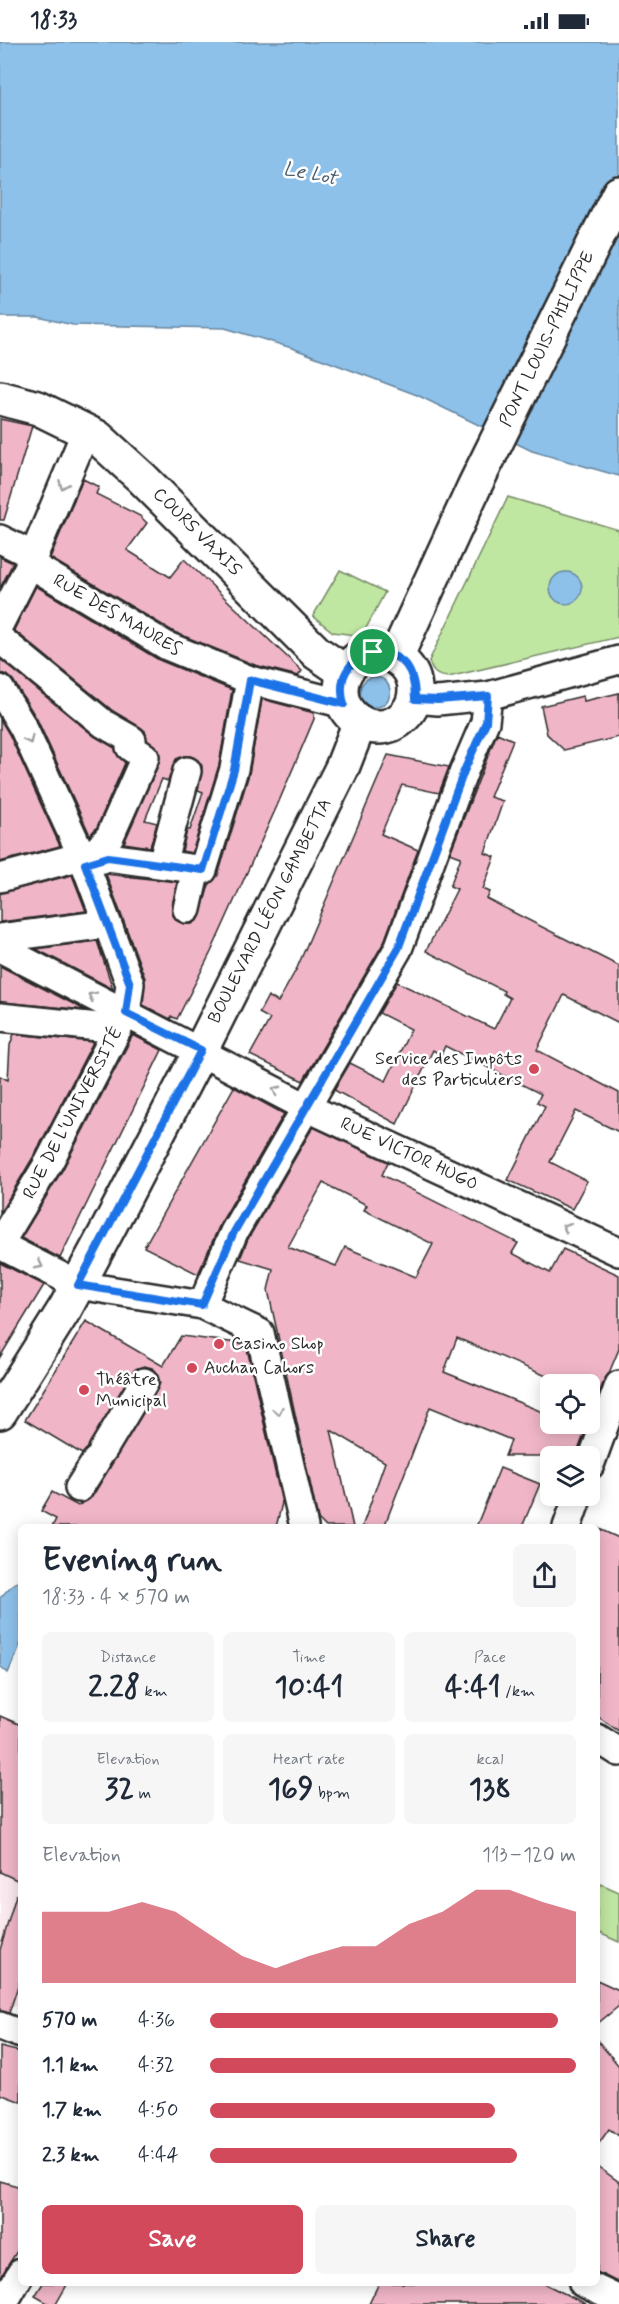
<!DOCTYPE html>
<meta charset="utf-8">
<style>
:root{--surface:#fff;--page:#f6f6f7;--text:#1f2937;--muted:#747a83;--accent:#d1495b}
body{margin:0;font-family:Mynerve,sans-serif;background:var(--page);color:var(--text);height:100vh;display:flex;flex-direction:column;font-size:22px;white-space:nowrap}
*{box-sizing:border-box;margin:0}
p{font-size:20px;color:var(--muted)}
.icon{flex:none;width:33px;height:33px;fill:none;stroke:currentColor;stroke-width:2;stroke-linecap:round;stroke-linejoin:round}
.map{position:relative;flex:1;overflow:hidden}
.drawer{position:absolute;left:18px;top:1482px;width:582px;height:762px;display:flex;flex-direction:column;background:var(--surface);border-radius:9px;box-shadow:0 3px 15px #0003}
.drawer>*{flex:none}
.controls{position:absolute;left:540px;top:1332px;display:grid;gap:12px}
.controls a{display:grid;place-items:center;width:60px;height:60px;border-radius:9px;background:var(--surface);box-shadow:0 3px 15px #0003;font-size:30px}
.pin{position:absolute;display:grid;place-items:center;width:51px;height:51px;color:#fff;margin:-26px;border:3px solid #fff;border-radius:50%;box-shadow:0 2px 6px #0007}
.round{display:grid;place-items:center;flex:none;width:63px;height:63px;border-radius:9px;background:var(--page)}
.headline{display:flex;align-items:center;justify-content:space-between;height:102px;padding:0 24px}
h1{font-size:33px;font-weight:700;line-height:45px}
.stats{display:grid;grid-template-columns:repeat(3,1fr);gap:9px;height:102px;padding:6px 24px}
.stats div{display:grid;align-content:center;border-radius:9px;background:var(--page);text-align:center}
.stats b{font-size:30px;font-weight:700}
.stats small{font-size:16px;font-weight:400}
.stats p{font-size:16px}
.chart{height:168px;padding:12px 24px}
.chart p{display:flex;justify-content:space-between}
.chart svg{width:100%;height:108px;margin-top:6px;fill:var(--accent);opacity:.7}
.action{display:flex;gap:12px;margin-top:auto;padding:12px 24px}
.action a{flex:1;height:69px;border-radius:9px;background:var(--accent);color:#fff;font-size:24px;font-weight:700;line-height:69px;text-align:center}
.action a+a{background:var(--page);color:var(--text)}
ul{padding:0 24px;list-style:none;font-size:20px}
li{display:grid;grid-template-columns:96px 72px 1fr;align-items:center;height:45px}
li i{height:15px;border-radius:8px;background:var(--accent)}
.status{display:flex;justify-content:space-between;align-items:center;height:42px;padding:0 30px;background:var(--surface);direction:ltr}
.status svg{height:16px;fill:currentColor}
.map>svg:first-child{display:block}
.built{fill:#fae9ee}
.green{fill:#c0e7a2;stroke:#768966;stroke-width:1.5}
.water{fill:#8dc1ea;stroke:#66859e;stroke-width:1.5}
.building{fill:#f0b6c7;stroke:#2b2b2b;stroke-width:1.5;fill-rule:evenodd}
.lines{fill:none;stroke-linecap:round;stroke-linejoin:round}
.minor-casing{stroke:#2b2b2b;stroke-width:32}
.major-casing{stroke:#2b2b2b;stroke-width:38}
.minor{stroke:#fff;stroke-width:27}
.major{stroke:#fff;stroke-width:33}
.oneway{stroke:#a0a0a0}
.route-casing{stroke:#fff;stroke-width:12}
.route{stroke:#1a73e8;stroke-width:8}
.poi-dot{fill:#d1495b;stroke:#fff;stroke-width:2}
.labels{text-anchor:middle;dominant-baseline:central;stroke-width:5;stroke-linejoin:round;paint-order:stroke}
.street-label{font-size:18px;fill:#2b2b2b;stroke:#fff}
.poi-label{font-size:18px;fill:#2b2b2b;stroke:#fff;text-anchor:start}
.water-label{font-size:20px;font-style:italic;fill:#4d606e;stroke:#fff}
</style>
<div class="status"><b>18:33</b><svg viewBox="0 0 49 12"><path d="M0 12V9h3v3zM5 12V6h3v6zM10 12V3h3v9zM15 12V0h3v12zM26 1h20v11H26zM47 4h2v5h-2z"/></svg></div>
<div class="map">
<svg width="619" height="2262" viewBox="0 0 619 2262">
<rect width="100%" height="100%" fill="#fff"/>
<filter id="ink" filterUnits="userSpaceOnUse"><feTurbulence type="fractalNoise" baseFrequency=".0167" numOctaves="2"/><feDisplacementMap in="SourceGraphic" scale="12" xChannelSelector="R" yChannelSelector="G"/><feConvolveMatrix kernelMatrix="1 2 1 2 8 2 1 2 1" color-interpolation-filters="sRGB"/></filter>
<g filter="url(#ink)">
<!-- built -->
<polygon class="built" points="0,1674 21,1683 21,1966 0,1959"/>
<!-- green -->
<g class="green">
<path d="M 508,455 L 619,488 L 619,595 L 448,635 C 436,634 432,630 429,619 Z"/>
<polygon points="340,528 385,550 362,594 333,590 313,574"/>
<polygon points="601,1842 619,1850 619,1900 597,1890 597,1851"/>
</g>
<!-- water -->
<g class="water">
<polygon points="0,0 619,0 619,434 532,409 417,353 292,306 225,286 73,283 38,275 0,275"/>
<circle cx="566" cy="546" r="16"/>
<circle cx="375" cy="650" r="15"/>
<polygon points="21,1538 21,1601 8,1631 0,1624 0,1556 13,1542"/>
</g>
<!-- building -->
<g class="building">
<polygon points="0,377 32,384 4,478 0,478"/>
<polygon points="83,437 99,445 96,452 140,474 147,481 127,508 170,535 184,517 302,629 298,634 255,623 174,590 50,516"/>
<polygon points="0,515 13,521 0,546"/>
<polygon points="36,544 159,618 232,648 219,723 192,811 182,809 187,788 190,788 203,750 198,748 202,724 198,718 190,714 184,714 176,717 168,739 162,737 145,778 157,781 150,805 124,801 159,721 159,708 147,698 145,689 140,685 113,669 14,588"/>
<polygon points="0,617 94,694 115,706 116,711 125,721 97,785 90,793 37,677 13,638 7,633 0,631"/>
<polygon points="619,651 619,695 564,708 547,692 541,664 583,654 584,659"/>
<polygon points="262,657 314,671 314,677 277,764 211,910 177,977 171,974 170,977 143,963 145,936 106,832 177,840 172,864 172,872 177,879 184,882 192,882 199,877 209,843 218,833 249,732"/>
<polygon points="0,677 9,692 60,804 0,820"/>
<polygon points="497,691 513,698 490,755 503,759 485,811 495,815 483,847 490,850 487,857 619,924 619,981 564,953 537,1008 619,1051 619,1090 576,1069 550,1120 587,1139 572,1167 508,1138 545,1064 537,1060 541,1052 445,1004 441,1013 433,1008 397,1082 334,1048 350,1021 386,1039 411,987 379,971 397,940 494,987 510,956 503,952 504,949 426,909 457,847 450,844 461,815 450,811"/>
<polygon points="388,713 449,725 439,751 402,743 381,792 418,808 384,900 303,1039 250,1013 270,977 259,971 268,954 278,960 297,926"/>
<polygon points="72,833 86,869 0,880 0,851"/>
<polygon points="97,899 113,947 36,907"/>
<polygon points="0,924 85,968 0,960"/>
<polygon points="14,992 93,1000 35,1112 0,1171 0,1034 8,1038 10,1003"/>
<polygon points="133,993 162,1008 60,1216 21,1196 63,1127"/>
<polygon points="234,1045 284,1072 220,1182 198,1232 144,1205"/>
<path d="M 313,1085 L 388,1120 L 382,1133 L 518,1201 L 512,1211 L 550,1231 L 563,1207 L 619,1233 L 619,1307 L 609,1331 L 604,1338 L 590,1378 L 590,1342 L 565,1342 L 457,1296 L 444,1330 L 550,1373 L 550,1382 L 573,1382 L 586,1387 L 576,1414 L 505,1414 L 511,1398 L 430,1365 L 384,1485 L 362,1485 L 385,1420 L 331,1388 L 353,1485 L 326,1485 L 318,1477 L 268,1248 L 273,1227 L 240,1217 L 248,1197 ZM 323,1141 L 367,1163 L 364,1168 L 433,1202 L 416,1235 L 345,1205 L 336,1224 L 288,1205 Z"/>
<polygon points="0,1221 44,1243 0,1315"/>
<polygon points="86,1279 163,1324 181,1294 246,1302 282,1461 276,1485 52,1485 56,1477 41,1469 52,1450 78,1464 92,1455 157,1348 160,1341 157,1332 152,1326 144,1324 136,1327 131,1332 88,1406 82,1412 25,1378"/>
<polygon points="500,1426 540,1442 522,1485 476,1485"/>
<polygon points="597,1486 619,1496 619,1689 597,1674"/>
<polygon points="0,1674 21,1683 21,1840 0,1830"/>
<polygon points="16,1853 21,1853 21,1935 9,1971 0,1969 0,1908"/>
<polygon points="597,1938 619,1948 619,1964 597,1982"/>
<polygon points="597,1998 619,2024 619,2094 609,2087 597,2104"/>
<polygon points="0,2005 21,2010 21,2060 0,2052"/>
<polygon points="597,2124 619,2140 619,2241 597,2230"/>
<polygon points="0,2139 21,2145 21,2203 0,2236"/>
<polygon points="43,2241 68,2241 56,2262 49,2262 35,2254"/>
<polygon points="379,2241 543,2241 586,2262 369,2262"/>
</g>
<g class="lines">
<defs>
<g id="minor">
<polyline points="0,497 34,514"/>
<polyline points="30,522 167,604 250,638 344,662"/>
<polyline points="0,581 30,522 86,389"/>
<polyline points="0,597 104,682 132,698 130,705 145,715 110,794 85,822"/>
<polyline points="0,647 23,685 82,814 130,942 126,971 49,1120 0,1201"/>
<polyline points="415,657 438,659 488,654 619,618"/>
<polyline points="85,822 108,815 203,828 234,727 250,638"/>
<polyline points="162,822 187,729"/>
<polyline points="0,836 82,814"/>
<polyline points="187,867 196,827"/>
<polyline points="0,896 107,882"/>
<polyline points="0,906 306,1065 619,1210"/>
<polyline points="0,975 118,987"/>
<polyline points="0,1203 78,1243 202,1263 260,1291 304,1485"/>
<polyline points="202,1263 234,1190 398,907 464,729 485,680 488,654"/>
<polyline points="103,1408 144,1340"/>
<polyline points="590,1423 619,1343"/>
<polyline points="79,1446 96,1419"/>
<polyline points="567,1485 578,1454"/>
<polyline points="597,1696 619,1710"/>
<polyline points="0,1984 21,1992"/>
<polyline points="583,2241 619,2258"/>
<polyline points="3,2262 21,2231"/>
</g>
<g id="major">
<polyline points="0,356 38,366 97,395 142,436 317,611 345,630"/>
<circle cx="378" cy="648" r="37"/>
<polyline points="396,615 475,443 619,151"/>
<polyline points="0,1370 66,1265 109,1185 201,1008 342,726 360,680"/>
</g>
</defs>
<!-- minor casing -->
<use href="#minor" class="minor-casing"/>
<!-- major casing -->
<use href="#major" class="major-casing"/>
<!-- minor -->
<use href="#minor" class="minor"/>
<!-- major -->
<use href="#major" class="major"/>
</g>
<!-- one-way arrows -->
<defs><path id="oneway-chevron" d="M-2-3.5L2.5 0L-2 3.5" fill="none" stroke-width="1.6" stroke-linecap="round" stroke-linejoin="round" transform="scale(1.5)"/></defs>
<g class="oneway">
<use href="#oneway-chevron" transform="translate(63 443) rotate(113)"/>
<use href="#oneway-chevron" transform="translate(29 698) rotate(65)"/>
<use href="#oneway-chevron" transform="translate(92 954) rotate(-153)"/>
<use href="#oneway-chevron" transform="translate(276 1048) rotate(-152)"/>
<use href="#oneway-chevron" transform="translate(566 1185) rotate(-154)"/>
<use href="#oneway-chevron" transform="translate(39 1223) rotate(27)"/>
<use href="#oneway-chevron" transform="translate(278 1369) rotate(78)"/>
</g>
</g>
<g class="lines" filter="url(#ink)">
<defs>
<path id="route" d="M 373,610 C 404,611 415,628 415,657 L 438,658 L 488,654 L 486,680 L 464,729 L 398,907 L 234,1190 L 202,1263 L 78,1243 L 201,1008 L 126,971 L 130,942 L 85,822 L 108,815 L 203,828 L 234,728 L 250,638 L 344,662 C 337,636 348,618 373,610 Z"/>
</defs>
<!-- route casing -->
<use href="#route" class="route-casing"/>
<!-- route -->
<use href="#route" class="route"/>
</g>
<!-- markers -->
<g class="poi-dot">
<circle cx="534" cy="1027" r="6"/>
<circle cx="219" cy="1302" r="6"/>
<circle cx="192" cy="1326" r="6"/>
<circle cx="84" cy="1348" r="6"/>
</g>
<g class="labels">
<!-- street labels -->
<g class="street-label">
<text transform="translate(547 297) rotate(-64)">PONT LOUIS-PHILIPPE</text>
<text transform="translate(197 490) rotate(45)">COURS VAXIS</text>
<text transform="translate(117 573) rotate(30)">RUE DES MAURES</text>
<text transform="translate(270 869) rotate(-63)">BOULEVARD LÉON GAMBETTA</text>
<text transform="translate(73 1071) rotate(-62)">RUE DE L'UNIVERSITÉ</text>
<text transform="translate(409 1112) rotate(25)">RUE VICTOR HUGO</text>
</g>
<!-- poi labels -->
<g class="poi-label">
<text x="522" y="1017" text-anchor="end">Service des Impôts<tspan x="522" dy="21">des Particuliers</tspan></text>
<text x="231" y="1302">Casino Shop</text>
<text x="204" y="1326">Auchan Cahors</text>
<text x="96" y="1338">Théâtre<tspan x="96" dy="21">Municipal</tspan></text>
</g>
<!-- water labels -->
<g class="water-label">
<text transform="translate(310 132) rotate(11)">Le Lot</text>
</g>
</g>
</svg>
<div class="controls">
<a><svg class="icon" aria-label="locate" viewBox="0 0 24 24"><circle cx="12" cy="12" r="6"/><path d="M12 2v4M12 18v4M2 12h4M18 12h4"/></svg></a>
<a><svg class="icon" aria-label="layers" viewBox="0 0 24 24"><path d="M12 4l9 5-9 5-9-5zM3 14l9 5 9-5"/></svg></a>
</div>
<div class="pin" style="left:373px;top:610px;background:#1e9e55"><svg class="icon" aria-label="arrive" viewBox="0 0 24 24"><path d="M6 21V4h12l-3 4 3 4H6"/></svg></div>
<section class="drawer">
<div class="headline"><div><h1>Evening run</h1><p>18:33 · 4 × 570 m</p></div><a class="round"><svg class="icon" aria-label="share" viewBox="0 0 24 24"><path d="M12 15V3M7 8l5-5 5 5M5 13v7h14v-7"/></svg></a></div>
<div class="stats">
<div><p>Distance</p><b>2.28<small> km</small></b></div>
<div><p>Time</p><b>10:41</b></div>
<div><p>Pace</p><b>4:41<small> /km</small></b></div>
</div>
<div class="stats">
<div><p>Elevation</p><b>32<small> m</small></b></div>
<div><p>Heart rate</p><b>169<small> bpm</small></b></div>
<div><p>kcal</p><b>138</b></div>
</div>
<div class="chart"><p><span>Elevation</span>113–120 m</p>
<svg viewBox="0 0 160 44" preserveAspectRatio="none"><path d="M0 44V15L10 15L20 15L30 11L40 15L50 24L60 33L70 38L80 33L90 29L100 29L110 20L120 15L130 6L140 6L150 11L160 15V44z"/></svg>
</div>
<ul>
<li><b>570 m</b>4:36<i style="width:95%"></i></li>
<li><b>1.1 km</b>4:32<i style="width:100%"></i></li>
<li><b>1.7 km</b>4:50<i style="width:78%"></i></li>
<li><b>2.3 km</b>4:44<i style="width:84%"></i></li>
</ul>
<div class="action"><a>Save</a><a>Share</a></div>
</section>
</div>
